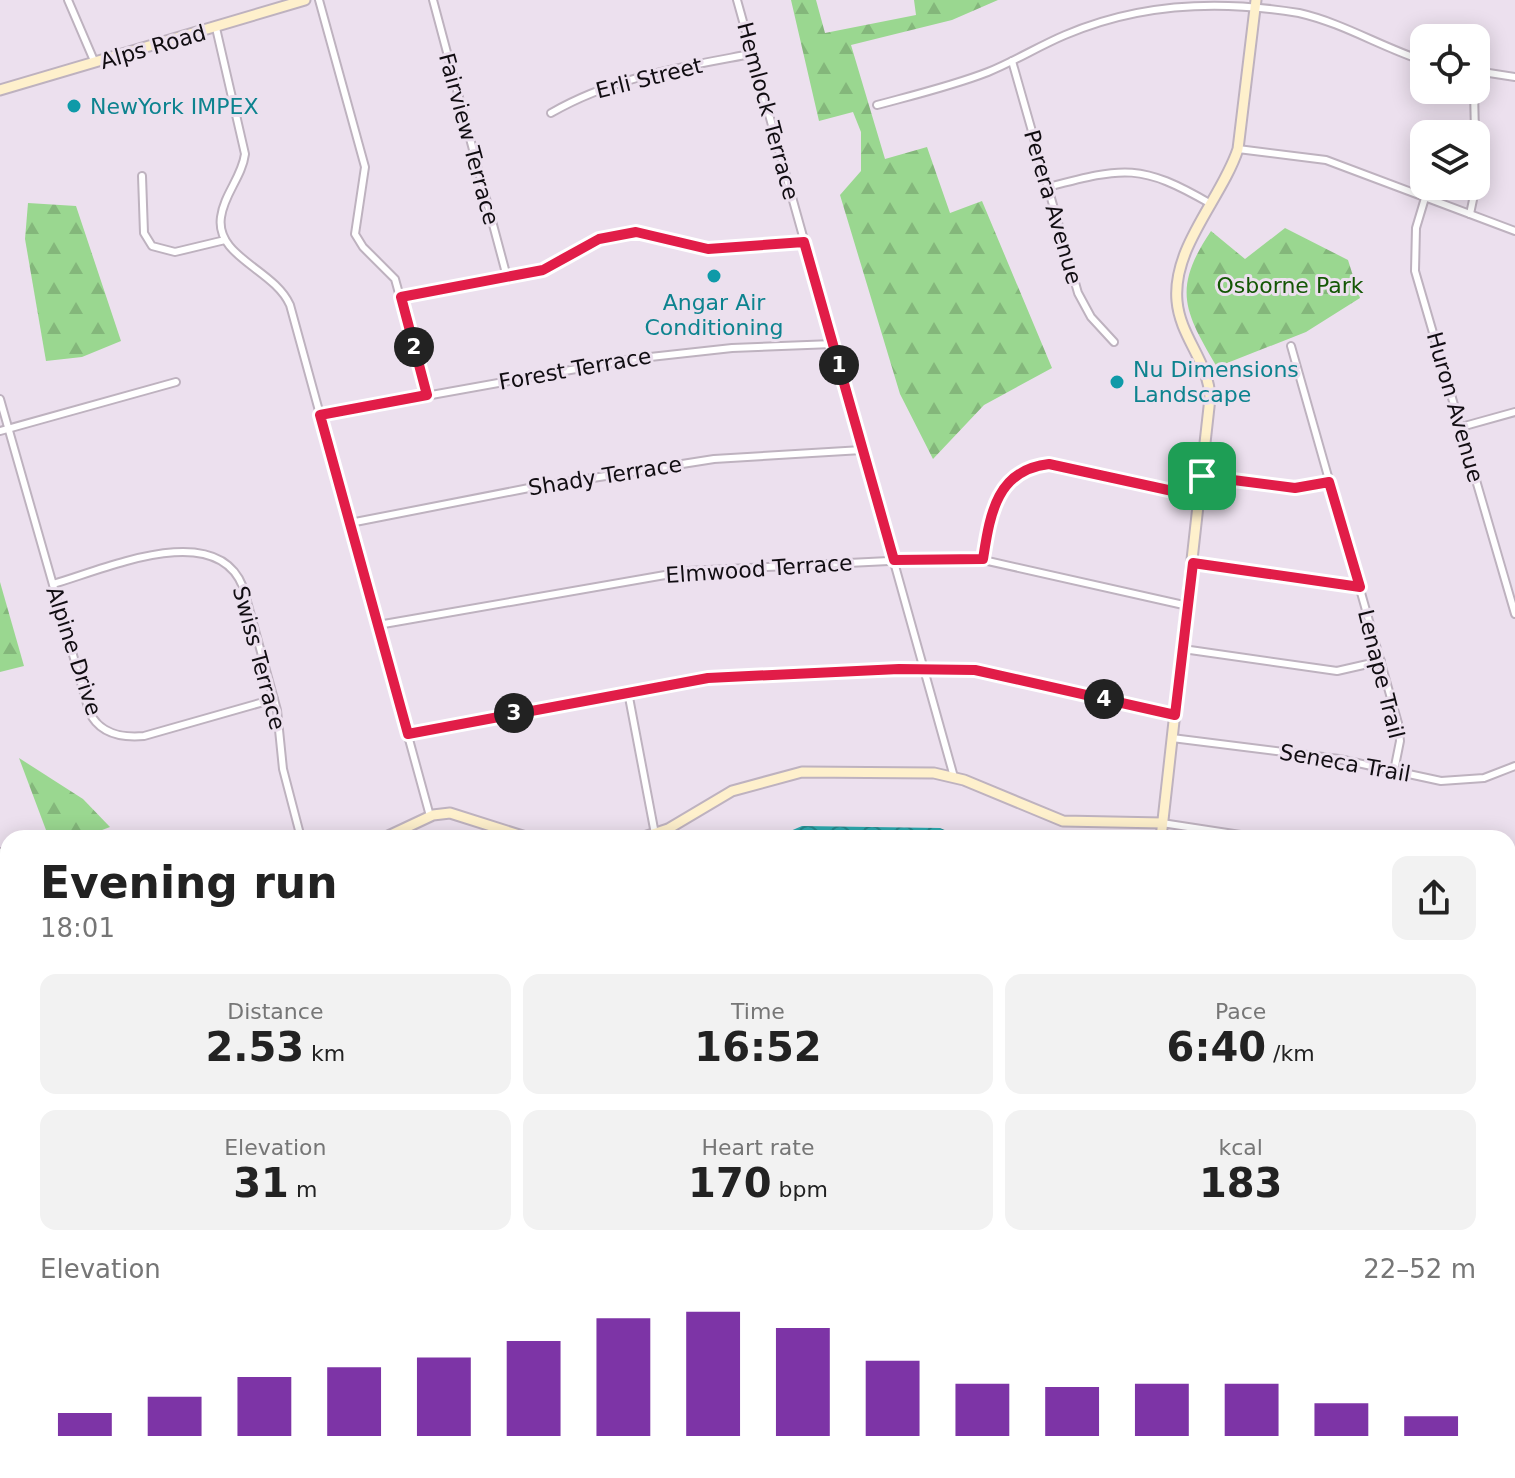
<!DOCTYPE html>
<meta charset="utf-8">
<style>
:root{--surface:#fff;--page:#f2f2f2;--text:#222;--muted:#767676;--accent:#7d34a6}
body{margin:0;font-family:"DejaVu Sans",sans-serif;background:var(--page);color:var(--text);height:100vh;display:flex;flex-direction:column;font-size:30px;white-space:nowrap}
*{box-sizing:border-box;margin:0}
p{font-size:26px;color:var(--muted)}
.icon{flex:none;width:44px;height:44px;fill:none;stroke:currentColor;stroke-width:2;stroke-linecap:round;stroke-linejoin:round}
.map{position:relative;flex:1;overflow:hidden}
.details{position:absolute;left:0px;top:830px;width:1516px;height:648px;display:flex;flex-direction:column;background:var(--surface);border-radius:24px 24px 0 0;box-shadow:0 4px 20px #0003}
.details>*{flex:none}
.tools{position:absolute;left:1410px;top:24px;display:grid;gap:16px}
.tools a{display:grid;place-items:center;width:80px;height:80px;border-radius:16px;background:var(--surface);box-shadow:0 4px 20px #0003;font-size:40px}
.pin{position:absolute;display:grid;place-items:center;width:68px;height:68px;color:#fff;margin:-34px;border-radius:16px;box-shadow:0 4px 12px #0006}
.km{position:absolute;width:40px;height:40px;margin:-20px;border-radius:50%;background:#222;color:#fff;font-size:22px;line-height:40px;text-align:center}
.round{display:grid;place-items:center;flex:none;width:84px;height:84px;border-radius:16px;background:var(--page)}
.headline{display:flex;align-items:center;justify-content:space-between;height:136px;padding:0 40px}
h1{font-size:44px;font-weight:700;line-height:60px}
.figures{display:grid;grid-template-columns:repeat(3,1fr);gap:12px;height:136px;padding:8px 40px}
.figures div{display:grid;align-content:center;border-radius:16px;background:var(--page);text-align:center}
.figures b{font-size:40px;font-weight:700}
.figures small{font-size:22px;font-weight:400}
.figures p{font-size:22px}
.chart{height:224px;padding:16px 40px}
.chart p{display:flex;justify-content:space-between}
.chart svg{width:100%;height:144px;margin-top:8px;stroke:var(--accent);stroke-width:6}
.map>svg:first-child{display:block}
.grass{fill:url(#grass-tufts)}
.forest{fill:url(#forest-firs)}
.pitch{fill:#9ad790}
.water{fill:url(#water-waves)}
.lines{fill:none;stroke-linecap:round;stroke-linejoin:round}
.stream{stroke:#2da9ae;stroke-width:2}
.street-casing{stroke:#beb2bf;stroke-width:10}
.secondary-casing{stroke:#beb2bf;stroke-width:13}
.street{stroke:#fff;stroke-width:6}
.secondary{stroke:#fef0cc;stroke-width:9}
.route-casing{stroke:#fff;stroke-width:16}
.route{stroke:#e11d48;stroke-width:10}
.culture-dot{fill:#0f9aa8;stroke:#ece0ee;stroke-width:3}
.labels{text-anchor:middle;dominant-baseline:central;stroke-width:6;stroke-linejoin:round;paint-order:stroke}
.street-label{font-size:22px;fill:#110d12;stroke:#ece0ee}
.culture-label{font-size:22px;fill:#0d838f;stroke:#ece0ee;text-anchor:start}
.park-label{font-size:22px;fill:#145705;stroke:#ece0ee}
</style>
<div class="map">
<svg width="1515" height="1478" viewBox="0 0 1515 1478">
<defs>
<pattern id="grass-tufts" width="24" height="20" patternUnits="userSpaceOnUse" patternTransform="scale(2)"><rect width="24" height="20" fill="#9ad790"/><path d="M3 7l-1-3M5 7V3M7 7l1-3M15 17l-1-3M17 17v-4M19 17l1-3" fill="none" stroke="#84b77b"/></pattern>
<pattern id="forest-firs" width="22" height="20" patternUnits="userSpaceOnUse" patternTransform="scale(2)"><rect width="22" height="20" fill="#9ad790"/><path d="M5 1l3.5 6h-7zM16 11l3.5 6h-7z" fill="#84b77b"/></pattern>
<pattern id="water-waves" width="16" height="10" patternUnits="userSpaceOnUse" patternTransform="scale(2)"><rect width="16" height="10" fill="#2da9ae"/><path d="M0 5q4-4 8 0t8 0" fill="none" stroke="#25888c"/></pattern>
</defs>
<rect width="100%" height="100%" fill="#ece0ee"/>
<!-- grass -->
<polygon class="grass" points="1508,1049 1515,1051 1515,1478 1177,1478 1175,1470 1508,1470"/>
<!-- forest -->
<g class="forest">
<polygon points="791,0 816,0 825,33 916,15 914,0 998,0 952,20 851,45 885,159 927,147 950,213 982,201 1052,368 984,405 933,459 900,394 840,195 861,171 861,132 853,112 819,121"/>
<polygon points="28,203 76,206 121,341 82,357 46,361 25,239"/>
<path d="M 1285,228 L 1348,260 L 1360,298 L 1306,332 L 1217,367 C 1184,311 1172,289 1211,231 L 1245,259 Z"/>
<polygon points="0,582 24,666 0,672"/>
<polygon points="19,758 83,799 110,827 81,838 49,838"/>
<polygon points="1508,1049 1515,1051 1515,1305 1508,1303"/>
</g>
<!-- pitch -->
<polygon class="pitch" points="1180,1470 1289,1470 1290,1478 1181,1478"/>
<!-- water -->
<g class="water">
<polygon points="802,826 940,828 963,838 774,838"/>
<polygon points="8,1058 8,1161 0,1163 0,1062"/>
<polygon points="1515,1438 1515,1478 1427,1478 1429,1470 1508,1470 1508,1439"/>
<polygon points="949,1470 1150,1470 1151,1478 968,1478"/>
</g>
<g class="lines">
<!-- stream -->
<g class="stream">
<polyline points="1508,1303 1515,1305"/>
<polyline points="1350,1478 1368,1470"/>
</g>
<defs>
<g id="street">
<polyline points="68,0 95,63"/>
<polyline points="319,0 365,167 355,234 363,247 395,279 427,395"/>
<polyline points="433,0 507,277"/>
<polyline points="737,0 954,777"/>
<path d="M 216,28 L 245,154 C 242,177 224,194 221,217 C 215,257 274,269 290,305 L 430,816"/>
<polyline points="1012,61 1078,293 1091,317 1114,342"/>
<polyline points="1476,71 1515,77"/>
<polyline points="1474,90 1475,134"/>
<path d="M 877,105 C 914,95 952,86 988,72 C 1015,61 1039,46 1065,35 C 1139,3 1221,0 1299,13 C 1343,23 1381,47 1424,61"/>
<path d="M 551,113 C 613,77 682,67 751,54"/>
<polyline points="1238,149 1326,160 1515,231"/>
<polyline points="142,176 144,233 152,246 175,252 225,240"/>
<path d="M 1048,187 C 1125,167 1140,163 1211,204"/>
<polyline points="1425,198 1416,228 1415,271 1515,614"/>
<polyline points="1470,214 1478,176 1476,143"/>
<polyline points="401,297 543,270 584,246 618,233 636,232 708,249 804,242"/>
<polyline points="1291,346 1398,723 1400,741 1394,771"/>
<path d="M 0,399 L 89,711 C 99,734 121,738 144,736 L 274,699"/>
<polyline points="320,415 632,359 732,348 833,344"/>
<polyline points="1461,427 1515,412"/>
<polyline points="0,431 176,382"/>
<polyline points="1202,476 1295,488 1329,482"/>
<polyline points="350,523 529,488 714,459 862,450"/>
<polyline points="983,559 999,492 1011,478 1028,468 1059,465 1200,497"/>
<polyline points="1193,563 1360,587"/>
<path d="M 53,584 C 103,570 216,518 243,587 L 277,710 L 283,769 L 301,838"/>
<polyline points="378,625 688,571 970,557 1188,606"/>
<polyline points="1183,649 1337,671 1381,661"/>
<polyline points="628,692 655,834"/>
<polyline points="408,734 708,678 899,669 975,670 1175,715"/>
<polyline points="1172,738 1339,759 1441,781 1484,778 1515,766"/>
<polyline points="1162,823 1260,838"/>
<polyline points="0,852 8,875"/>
<polyline points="1508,889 1515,887"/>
<polyline points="1508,975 1515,975"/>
<polyline points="1508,980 1515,984"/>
<polyline points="0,1335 8,1334"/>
<polyline points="0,1447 8,1446"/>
<polyline points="471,1470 516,1478"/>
<polyline points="697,1470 704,1478"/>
<polyline points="271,1478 273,1470"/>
<polyline points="572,1478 577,1470"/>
</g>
<g id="secondary">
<polyline points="0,90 305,0"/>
<polyline points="384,838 433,815 450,813 529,838"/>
<polyline points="641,838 668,829 732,791 802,772 934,773 964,780 1063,821 1162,823"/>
<path d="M 1161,838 L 1210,398 C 1209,362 1180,337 1177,301 C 1172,247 1222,198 1238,149 L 1256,0"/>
<polyline points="0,914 8,907"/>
<polyline points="0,1221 8,1220"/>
<polyline points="838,1470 844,1478"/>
<polyline points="1168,1470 1170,1478"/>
</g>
</defs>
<!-- street casing -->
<use href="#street" class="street-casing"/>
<!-- secondary casing -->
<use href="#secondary" class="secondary-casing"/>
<!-- street -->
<use href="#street" class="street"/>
<!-- secondary -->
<use href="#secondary" class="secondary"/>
</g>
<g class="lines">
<defs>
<path id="route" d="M 636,232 L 708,249 L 804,242 L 894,560 L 983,559 C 990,515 996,470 1049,464 L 1200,497 L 1202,476 L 1295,488 L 1329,482 L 1360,587 L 1193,563 L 1175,715 L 975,670 L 899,669 L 708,678 L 408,734 L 320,415 L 427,395 L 401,297 L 543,270 L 599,239 Z"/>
</defs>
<!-- route casing -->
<use href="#route" class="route-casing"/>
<!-- route -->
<use href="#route" class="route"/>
</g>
<!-- markers -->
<g class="culture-dot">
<circle cx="74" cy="106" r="8"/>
<circle cx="714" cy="276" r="8"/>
<circle cx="1117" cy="382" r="8"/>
</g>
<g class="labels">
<!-- street labels -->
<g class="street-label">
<text transform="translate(153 47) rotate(-16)">Alps Road</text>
<text transform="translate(649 78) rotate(-14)">Erli Street</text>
<text transform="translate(768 111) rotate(75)">Hemlock Terrace</text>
<text transform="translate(469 139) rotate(75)">Fairview Terrace</text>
<text transform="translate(1053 207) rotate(74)">Perera Avenue</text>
<text transform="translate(575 369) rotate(-10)">Forest Terrace</text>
<text transform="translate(1455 407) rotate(74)">Huron Avenue</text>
<text transform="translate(605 476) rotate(-9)">Shady Terrace</text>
<text transform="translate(759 569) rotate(-4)">Elmwood Terrace</text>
<text transform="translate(74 651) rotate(72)">Alpine Drive</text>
<text transform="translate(259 658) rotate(75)">Swiss Terrace</text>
<text transform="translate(1381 674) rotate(76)">Lenape Trail</text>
<text transform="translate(1345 763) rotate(10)">Seneca Trail</text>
</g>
<!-- culture labels -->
<g class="culture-label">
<text x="90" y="106">NewYork IMPEX</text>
<text x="714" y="302" text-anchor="middle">Angar Air<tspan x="714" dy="25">Conditioning</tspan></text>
<text x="1133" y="369">Nu Dimensions<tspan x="1133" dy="25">Landscape</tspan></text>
</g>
<!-- park labels -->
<g class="park-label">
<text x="1290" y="285">Osborne Park</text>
</g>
</g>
</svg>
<div class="tools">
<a><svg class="icon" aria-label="locate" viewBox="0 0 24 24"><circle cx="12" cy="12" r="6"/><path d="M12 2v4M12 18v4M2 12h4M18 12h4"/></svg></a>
<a><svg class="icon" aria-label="layers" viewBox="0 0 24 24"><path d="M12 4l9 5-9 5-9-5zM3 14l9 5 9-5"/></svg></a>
</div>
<div class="pin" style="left:1202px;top:476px;background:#1e9e55"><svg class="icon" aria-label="arrive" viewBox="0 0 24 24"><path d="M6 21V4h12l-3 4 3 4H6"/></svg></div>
<b class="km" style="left:839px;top:365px">1</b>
<b class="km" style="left:414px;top:347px">2</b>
<b class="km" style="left:514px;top:713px">3</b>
<b class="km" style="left:1104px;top:699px">4</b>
<section class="details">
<div class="headline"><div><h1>Evening run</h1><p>18:01</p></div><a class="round"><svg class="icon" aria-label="share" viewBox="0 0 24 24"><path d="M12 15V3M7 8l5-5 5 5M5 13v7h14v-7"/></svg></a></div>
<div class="figures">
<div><p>Distance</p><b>2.53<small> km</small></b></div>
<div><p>Time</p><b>16:52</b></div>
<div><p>Pace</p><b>6:40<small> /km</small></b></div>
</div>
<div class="figures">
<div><p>Elevation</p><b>31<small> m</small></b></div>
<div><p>Heart rate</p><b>170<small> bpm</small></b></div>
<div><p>kcal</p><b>183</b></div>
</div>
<div class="chart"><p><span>Elevation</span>22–52 m</p>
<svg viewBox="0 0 160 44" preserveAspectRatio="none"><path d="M5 44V37M15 44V32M25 44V26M35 44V23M45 44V20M55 44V15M65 44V8M75 44V6M85 44V11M95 44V21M105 44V28M115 44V29M125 44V28M135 44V28M145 44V34M155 44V38"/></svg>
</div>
</section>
</div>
